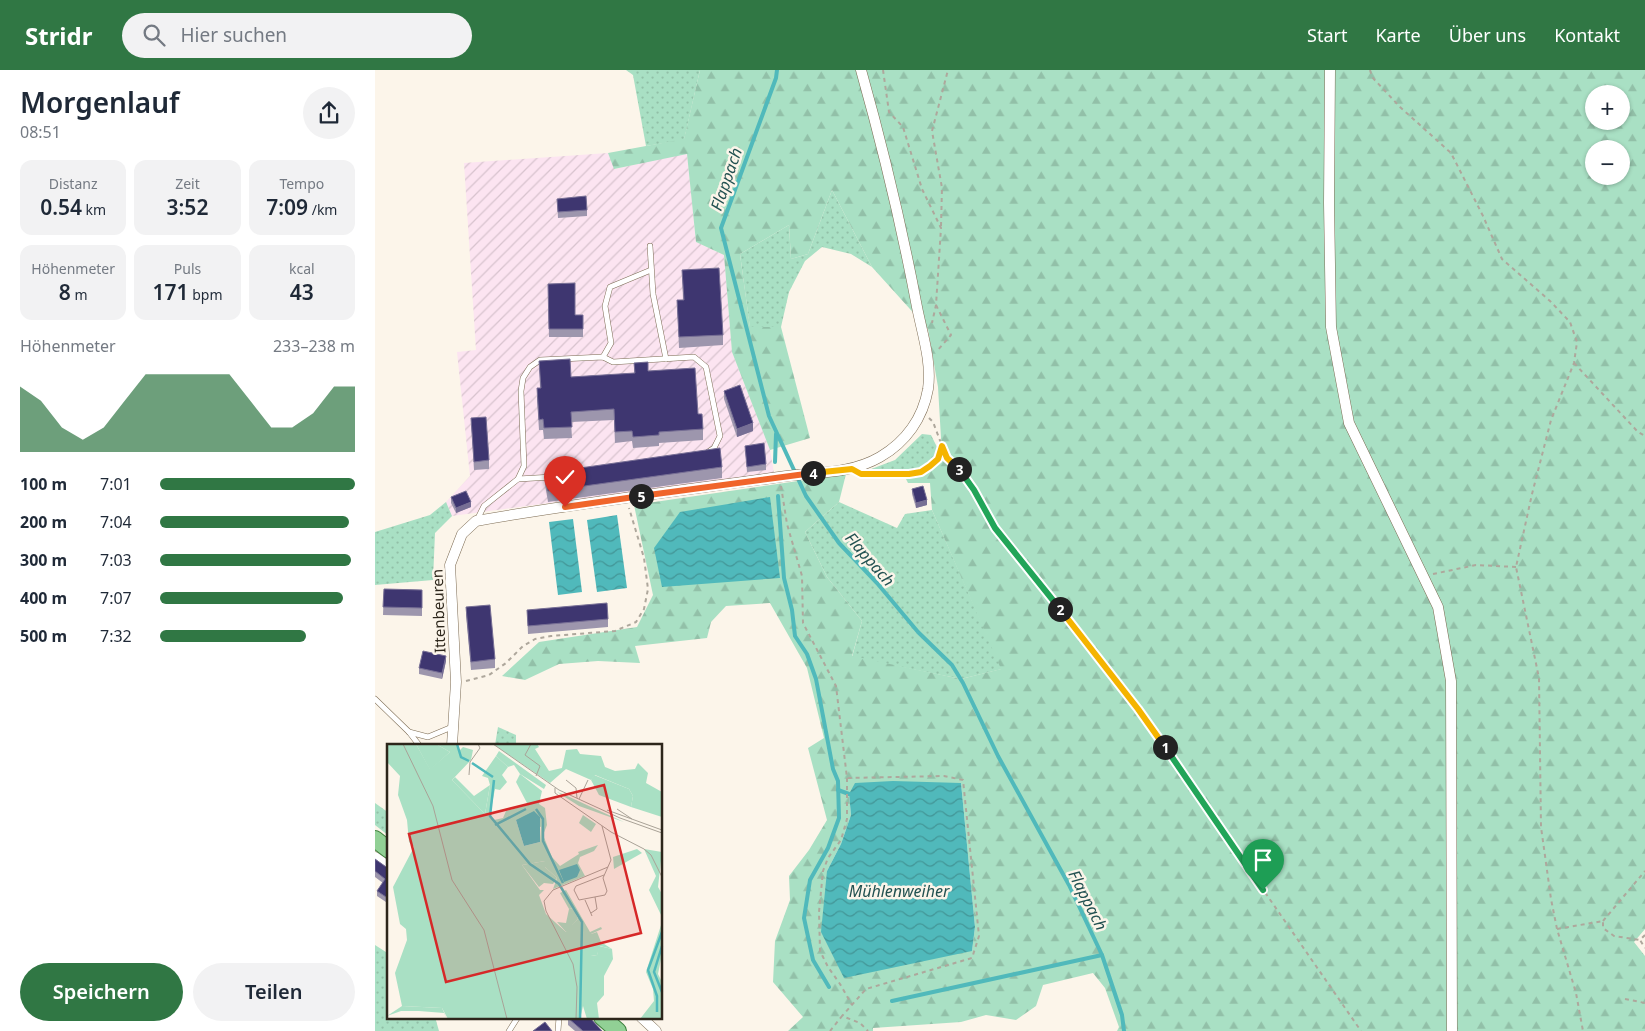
<!DOCTYPE html>
<html lang="de">
<meta charset="utf-8">
<style>
:root{--surface:#fff;--page:#f2f2f3;--text:#1f2937;--muted:#747a83;--accent:#307744}
body{margin:0;font-family:"Noto Sans",sans-serif;background:var(--page);color:var(--text);height:100vh;display:flex;flex-direction:column;font-size:19px;white-space:nowrap}
*{box-sizing:border-box;margin:0}
p{font-size:16px;color:var(--muted)}
.icon{flex:none;width:28px;height:28px;fill:none;stroke:currentColor;stroke-width:2;stroke-linecap:round;stroke-linejoin:round}
.map{position:relative;flex:1;overflow:hidden}
.drawer{display:flex;flex-direction:column;background:var(--surface);width:375px}
.drawer>*{flex:none}
.controls{position:absolute;left:1210px;top:15px;display:grid;gap:10px}
.controls a{display:grid;place-items:center;width:45px;height:45px;border-radius:50%;background:var(--surface);box-shadow:0 1px 4px #0004;font-size:25px}
.pin{position:absolute;display:grid;place-items:center;width:42px;height:42px;color:#fff;margin:-51px -21px;border-radius:50% 50% 50% 0;rotate:-45deg;box-shadow:0 0 5px #0007}
.pin .icon{rotate:45deg}
.km{position:absolute;width:25px;height:25px;margin:-12px;border-radius:50%;background:#222;color:#fff;font-size:14px;line-height:25px;text-align:center}
.round{display:grid;place-items:center;flex:none;width:52px;height:52px;border-radius:26px;background:var(--page)}
.summary{display:flex;align-items:center;justify-content:space-between;height:85px;padding:0 20px}
h1{font-size:28px;font-weight:600;line-height:38px}
.metrics{display:grid;grid-template-columns:repeat(3,1fr);gap:8px;height:85px;padding:5px 20px}
.metrics div{display:grid;align-content:center;border-radius:12px;background:var(--page);text-align:center}
.metrics b{font-size:21px;font-weight:600}
.metrics small{font-size:14px;font-weight:400}
.metrics p{font-size:14px}
.chart{height:140px;padding:10px 20px}
.chart p{display:flex;justify-content:space-between}
.chart svg{width:100%;height:90px;margin-top:5px;fill:var(--accent);opacity:.7}
.primary-button{display:flex;gap:10px;margin-top:auto;padding:10px 20px}
.primary-button a{flex:1;height:58px;border-radius:30px;background:var(--accent);color:#fff;font-size:20px;font-weight:600;line-height:58px;text-align:center}
.primary-button a+a{background:var(--page);color:var(--text)}
ul{padding:0 20px;list-style:none;font-size:16px}
li{display:grid;grid-template-columns:80px 60px 1fr;align-items:center;height:38px}
li i{height:12px;border-radius:6px;background:var(--accent)}
header{display:flex;align-items:center;gap:30px;box-sizing:border-box;height:70px;padding:0 25px;background:var(--accent);color:#fff}
header strong{font-size:24px}
nav{display:flex;gap:28px;margin-inline-start:auto;font-size:18px}
.search{width:350px;height:45px;background:var(--page);display:flex;align-items:center;gap:12px;box-sizing:border-box;padding:0 18px;border-radius:28px;color:var(--muted);font-size:19px}
main{display:flex;flex:1;min-height:0}
.map>svg:first-child{display:block}
.industrial{fill:url(#industrial-furrows)}
.grass{fill:url(#grass-dots)}
.forest{fill:url(#forest-firs);fill-rule:evenodd}
.water{fill:url(#water-waves)}
.lines{fill:none;stroke-linecap:round;stroke-linejoin:round}
.stream{stroke:#50b9bb;stroke-width:4}
.service-casing{stroke:#7c6b53;stroke-width:6}
.minor-casing{stroke:#7c6b53;stroke-width:11}
.primary-casing{stroke:#3e803d;stroke-width:18}
.path{stroke:#aea79c;stroke-width:2;stroke-dasharray:4 4;stroke-linecap:butt}
.service{stroke:#fff;stroke-width:5}
.minor{stroke:#fff;stroke-width:10}
.primary{stroke:#91d095;stroke-width:16}
.wall{fill:#9d96ad}
.shaded-wall{fill:#776f95}
.building{fill:#3e3670;stroke:#776f95}
.split-1-casing{stroke:#fff;stroke-width:10}
.split-2-casing{stroke:#fff;stroke-width:10}
.split-3-casing{stroke:#fff;stroke-width:10}
.split-4-casing{stroke:#fff;stroke-width:10}
.split-5-casing{stroke:#fff;stroke-width:10}
.split-6-casing{stroke:#fff;stroke-width:10}
.split-1{stroke:#22a559;stroke-width:6}
.split-2{stroke:#f5b400;stroke-width:6}
.split-3{stroke:#22a559;stroke-width:6}
.split-4{stroke:#f5b400;stroke-width:6}
.split-5{stroke:#f0652b;stroke-width:6}
.split-6{stroke:#f0652b;stroke-width:6}
.labels{text-anchor:middle;dominant-baseline:central;stroke-width:5;stroke-linejoin:round;paint-order:stroke}
.street-label{font-size:15px;fill:#2d261b;stroke:#fcf5ea}
.water-label{font-size:16px;font-style:italic;fill:#225151;stroke:#fcf5ea}
.inset-river{fill:none;stroke:#50b9bb;stroke-width:2.5}
.inset-road{fill:none;stroke:#a9a297;stroke-width:1}
.view{fill:#d62828;fill-opacity:0.15;stroke:#d62828;stroke-width:2.5}
.inset-edge{fill:none;stroke:#2d261b;stroke-width:2.5}
</style>
<header>
<strong>Stridr</strong>
<div class="search"><svg class="icon" aria-label="search" viewBox="0 0 24 24"><circle cx="10" cy="10" r="6"/><path d="M15 15l6 6"/></svg>Hier suchen</div>
<nav><a>Start</a><a>Karte</a><a>Über uns</a><a>Kontakt</a></nav>
</header>
<main>
<section class="drawer">
<div class="summary"><div><h1>Morgenlauf</h1><p>08:51</p></div><a class="round"><svg class="icon" aria-label="share" viewBox="0 0 24 24"><path d="M12 15V3M7 8l5-5 5 5M5 13v7h14v-7"/></svg></a></div>
<div class="metrics">
<div><p>Distanz</p><b>0.54<small> km</small></b></div>
<div><p>Zeit</p><b>3:52</b></div>
<div><p>Tempo</p><b>7:09<small> /km</small></b></div>
</div>
<div class="metrics">
<div><p>Höhenmeter</p><b>8<small> m</small></b></div>
<div><p>Puls</p><b>171<small> bpm</small></b></div>
<div><p>kcal</p><b>43</b></div>
</div>
<div class="chart"><p><span>Höhenmeter</span>233–238 m</p>
<svg viewBox="0 0 160 44" preserveAspectRatio="none"><path d="M0 44V12L10 19L20 32L30 38L40 32L50 19L60 6L70 6L80 6L90 6L100 6L110 19L120 32L130 32L140 25L150 12L160 12V44z"/></svg>
</div>
<ul>
<li><b>100 m</b>7:01<i style="width:100%"></i></li>
<li><b>200 m</b>7:04<i style="width:97%"></i></li>
<li><b>300 m</b>7:03<i style="width:98%"></i></li>
<li><b>400 m</b>7:07<i style="width:94%"></i></li>
<li><b>500 m</b>7:32<i style="width:75%"></i></li>
</ul>
<div class="primary-button"><a>Speichern</a><a>Teilen</a></div>
</section>
<div class="map">
<svg width="1270" height="961" viewBox="0 0 1270 961">
<defs>
<pattern id="industrial-furrows" width="10" height="10" patternUnits="userSpaceOnUse" patternTransform="scale(1.25)"><rect width="10" height="10" fill="#fce4f1"/><path d="M-1 1l2-2M0 10L10 0M9 11l2-2" fill="none" stroke="#d8c3ce"/></pattern>
<pattern id="grass-dots" width="8" height="8" patternUnits="userSpaceOnUse" patternTransform="scale(1.25)"><rect width="8" height="8" fill="#a9e0c4"/><path d="M2 2h.1M6 6h.1" fill="none" stroke="#92c0a8" stroke-width="1.8" stroke-linecap="round"/></pattern>
<pattern id="forest-firs" width="22" height="20" patternUnits="userSpaceOnUse" patternTransform="scale(1.25)"><rect width="22" height="20" fill="#a9e0c4"/><path d="M5 1l3.5 6h-7zM16 11l3.5 6h-7z" fill="#92c0a8"/></pattern>
<pattern id="water-waves" width="16" height="10" patternUnits="userSpaceOnUse" patternTransform="scale(1.25)"><rect width="16" height="10" fill="#50b9bb"/><path d="M0 5q4-4 8 0t8 0" fill="none" stroke="#439697"/></pattern>
</defs>
<rect width="100%" height="100%" fill="#fcf5ea"/>
<!-- industrial -->
<polygon class="industrial" points="233,83 240,99 312,83 321,172 349,185 357,282 395,380 399,403 77,446 71,432 95,406 82,282 101,280 89,93"/>
<!-- grass -->
<g class="grass">
<polygon points="251,0 325,0 309,70 271,76 258,5"/>
<polygon points="457,120 497,197 476,184 447,177 430,191 414,222 406,257 375,258 365,184 414,155 416,189 433,184"/>
<path d="M 547,364 L 556,365 L 563,379 C 555,407 513,403 491,401 L 520,390 Z"/>
<polygon points="71,432 77,446 60,463 58,510 0,515 0,462 55,445"/>
<polygon points="464,432 522,458 530,444 557,440 627,599 586,609 477,587 487,551 452,507 430,462"/>
<polygon points="123,657 141,665 141,675 120,675"/>
<polygon points="0,733 14,743 14,766 0,755"/>
<polygon points="0,875 14,884 14,947 60,947 64,961 0,961"/>
</g>
<!-- forest -->
<path class="forest" d="M 325,0 L 1270,0 L 1270,859 L 1259,872 L 1270,886 L 1270,961 L 742,961 L 744,957 L 730,918 L 718,903 L 668,915 L 661,936 L 641,950 L 611,945 L 586,952 L 498,958 L 498,961 L 413,961 L 428,947 L 398,912 L 400,871 L 415,830 L 414,806 L 434,780 L 452,750 L 433,678 L 449,668 L 432,598 L 395,533 L 351,536 L 336,552 L 332,568 L 260,576 L 265,593 L 223,591 L 184,594 L 150,610 L 127,606 L 164,572 L 262,557 L 278,525 L 259,435 L 471,404 L 464,432 L 430,462 L 452,507 L 487,551 L 477,586 L 586,609 L 626,599 L 557,440 L 555,413 L 533,413 L 531,409 L 553,402 L 567,385 L 563,317 L 553,259 L 497,197 L 457,120 L 433,184 L 416,189 L 414,155 L 365,184 L 375,257 L 406,257 L 435,368 L 395,380 L 357,282 L 349,185 L 321,172 L 312,84 L 239,99 L 233,83 L 309,69 ZM 1219,24 L 1246,24 L 1246,51 L 1219,51 ZM 1219,79 L 1246,79 L 1246,106 L 1219,106 ZM 586,713 L 600,857 L 597,881 L 452,801 L 466,774 L 476,745 L 474,724 Z"/>
<!-- water -->
<g class="water">
<polygon points="395,427 405,508 287,517 279,478 305,442"/>
<polygon points="242,445 252,518 222,522 212,450"/>
<polygon points="198,449 207,522 183,525 174,452"/>
<polygon points="518,711 586,713 600,857 597,881 469,908 446,862 452,801 466,774 476,745 474,724 480,713"/>
</g>
<g class="lines">
<!-- stream -->
<g class="stream">
<polyline points="402,0 401,8 346,158 394,346 431,426 464,473 502,513 543,562 577,595 588,613 623,686 694,815 727,885 747,945 749,961"/>
<polyline points="400,392 401,364"/>
<polyline points="403,426 409,508 417,540 420,566 432,584 441,609 458,699 463,711 464,748 453,778 435,810 429,848 438,890 454,917"/>
<polyline points="463,720 474,724"/>
<polyline points="517,931 727,885"/>
</g>
<defs>
<g id="service">
<polyline points="275,176 278,224 291,289"/>
<polyline points="228,287 236,273 230,236 235,217 276,200"/>
<polyline points="143,409 177,407"/>
<polyline points="102,450 109,436 143,409 149,396 146,321 148,308 155,297 165,290 228,287 238,292 319,287 331,297 345,366 339,378 333,382"/>
<polyline points="0,629 34,662 44,675"/>
<polyline points="34,662 53,667 77,657"/>
<polyline points="134,961 143,947"/>
<polyline points="183,961 184,947"/>
</g>
<g id="minor">
<polyline points="955,0 954,133 956,257 974,353 1063,537 1076,611 1077,961"/>
<path d="M 77,675 L 81,612 L 75,495 L 87,464 L 101,451 C 202,433 303,421 404,407 C 438,402 474,405 505,387 C 531,372 548,348 553,319 C 557,292 547,263 542,237 C 527,158 508,78 486,0"/>
<polyline points="0,787 14,797"/>
<polyline points="266,947 281,961"/>
</g>
<g id="primary">
<polyline points="0,769 14,780"/>
<polyline points="227,947 243,961"/>
</g>
</defs>
<!-- service casing -->
<use href="#service" class="service-casing"/>
<!-- minor casing -->
<use href="#minor" class="minor-casing"/>
<!-- primary casing -->
<use href="#primary" class="primary-casing"/>
<!-- path -->
<g class="path">
<polyline points="508,0 514,42 528,57 547,119 566,158 561,235 557,253"/>
<polyline points="995,0 997,7 1025,37 1076,83 1108,146 1127,189 1175,231 1195,252 1202,272 1199,293 1176,350 1157,424 1141,497 1164,608 1166,757 1176,829 1182,859 1201,923 1208,961"/>
<polyline points="566,156 567,118 557,61 573,0"/>
<polyline points="561,235 576,265 562,281"/>
<polyline points="1199,293 1263,362 1270,366"/>
<polyline points="554,348 558,352 572,389 583,399 599,420 620,458 763,639 986,961"/>
<path d="M 495,404 C 522,406 559,410 567,377"/>
<polyline points="406,416 412,454 427,506 428,553 461,616 472,708 569,706 588,710 604,866 597,888 491,919 467,946"/>
<polyline points="1058,504 1101,495 1141,497"/>
<polyline points="91,611 114,605 131,593 148,576 160,569 176,566 240,561 261,552 269,539 273,519 269,488 254,438"/>
<polyline points="472,708 472,749 466,770 453,788 448,801 444,842 445,881 453,897 465,914 477,935"/>
<polyline points="1228,851 1270,801"/>
<polyline points="1182,859 1228,851 1228,858 1239,866 1265,870"/>
<polyline points="1270,865 1265,870 1270,878"/>
<polyline points="1250,929 1270,933"/>
<polyline points="455,961 467,946 485,953 493,961"/>
</g>
<!-- service -->
<use href="#service" class="service"/>
<!-- minor -->
<use href="#minor" class="minor"/>
<!-- primary -->
<use href="#primary" class="primary"/>
</g>
<!-- wall -->
<g class="wall">
<polygon points="182,129 212,140 212,146 183,148"/>
<polygon points="307,200 348,265 348,275 304,278 302,230 308,230"/>
<polygon points="173,214 200,245 208,245 208,267 174,267"/>
<polygon points="164,291 196,307 259,303 259,293 273,301 323,344 328,359 328,370 284,373 284,376 258,378 257,371 240,373 239,350 196,352 197,368 169,369 168,360 164,360 162,329 162,318 165,318"/>
<polygon points="349,321 378,361 362,367 349,329"/>
<polygon points="96,348 114,390 114,399 99,400"/>
<polygon points="370,376 391,394 391,400 372,402"/>
<polygon points="347,397 347,408 173,432 170,414 170,403"/>
<polygon points="537,419 552,435 541,438 537,424"/>
<polygon points="76,427 96,437 81,443 76,433"/>
<polygon points="9,519 47,520 47,546 8,545"/>
<polygon points="91,537 120,589 120,598 96,600 91,545"/>
<polygon points="152,540 233,549 233,557 153,564"/>
<polygon points="71,591 67,609 44,604 44,598"/>
<polygon points="0,789 14,799 14,830 13,829 11,832 2,826 2,821 8,813 0,807"/>
<polygon points="193,948 218,951 227,961 200,961 193,955"/>
</g>
<!-- shaded-wall -->
<g class="shaded-wall">
<polygon points="378,353 378,361 362,367 362,359"/>
<polygon points="552,430 552,435 541,438 541,433"/>
<polygon points="96,432 96,437 81,443 81,438"/>
<polygon points="71,586 71,591 67,609 67,603"/>
<polygon points="13,824 13,829 11,832 11,827"/>
</g>
<!-- building -->
<g class="building">
<polygon points="211,126 212,140 183,142 182,129"/>
<polygon points="344,198 348,265 304,267 302,230 309,230 307,200"/>
<polygon points="200,213 200,245 208,245 208,259 174,259 173,214"/>
<polygon points="195,289 196,307 260,303 259,293 273,292 273,301 320,298 323,344 327,344 328,359 284,362 284,365 258,367 257,361 240,362 239,339 196,342 197,357 169,358 168,349 164,350 162,318 166,318 164,291"/>
<polygon points="365,315 378,353 362,359 349,321"/>
<polygon points="111,347 114,390 99,392 96,348"/>
<polygon points="389,373 391,394 372,397 370,376"/>
<polygon points="345,378 347,397 173,421 170,403"/>
<polygon points="548,416 552,430 541,433 537,419"/>
<polygon points="91,421 96,432 81,438 76,427"/>
<polygon points="9,519 47,520 47,538 8,537"/>
<polygon points="232,533 233,549 153,556 152,540"/>
<polygon points="115,535 120,589 96,592 91,537"/>
<polygon points="48,581 71,586 67,603 44,598"/>
<polygon points="0,789 14,799 14,824 13,824 11,827 2,821 10,809 0,801"/>
<polygon points="193,947 217,947 216,949 227,961 208,961 193,948"/>
<polygon points="170,952 177,961 158,961"/>
</g>
<g class="lines">
<defs>
<polyline id="split-1" points="790,677 888,820"/>
<polyline id="split-2" points="685,539 763,639 790,677"/>
<polyline id="split-3" points="584,399 599,420 620,458 685,539"/>
<polyline id="split-4" points="438,403 477,399 486,404 534,404 546,402 555,396 563,389 567,376 572,388 584,399"/>
<polyline id="split-5" points="266,426 438,403"/>
<polyline id="split-6" points="190,437 266,426"/>
</defs>
<!-- split-1 casing -->
<use href="#split-1" class="split-1-casing"/>
<!-- split-2 casing -->
<use href="#split-2" class="split-2-casing"/>
<!-- split-3 casing -->
<use href="#split-3" class="split-3-casing"/>
<!-- split-4 casing -->
<use href="#split-4" class="split-4-casing"/>
<!-- split-5 casing -->
<use href="#split-5" class="split-5-casing"/>
<!-- split-6 casing -->
<use href="#split-6" class="split-6-casing"/>
<!-- split-1 -->
<use href="#split-1" class="split-1"/>
<!-- split-2 -->
<use href="#split-2" class="split-2"/>
<!-- split-3 -->
<use href="#split-3" class="split-3"/>
<!-- split-4 -->
<use href="#split-4" class="split-4"/>
<!-- split-5 -->
<use href="#split-5" class="split-5"/>
<!-- split-6 -->
<use href="#split-6" class="split-6"/>
</g>
<g class="labels">
<!-- street labels -->
<g class="street-label">
<text transform="translate(63 541) rotate(-92)">Ittenbeuren</text>
</g>
<!-- water labels -->
<g class="water-label">
<text transform="translate(351 109) rotate(-71)">Flappach</text>
<text transform="translate(495 489) rotate(49)">Flappach</text>
<text x="524" y="821">Mühlenweiher</text>
<text transform="translate(713 830) rotate(63)">Flappach</text>
</g>
</g>
<!-- overview -->
<g transform="translate(12 674)">
<rect width="275" height="275" fill="#fcf5ea"/>
<path d="M 29,0 L 49,0 L 63,8 L 43,26 ZM 112,7 L 159,41 L 157,45 L 133,30 L 127,21 L 121,23 L 109,12 ZM 207,31 L 242,45 L 246,52 L 244,63 L 212,51 L 204,36 ZM 68,33 L 87,52 L 103,41 L 98,70 L 65,36 ZM 170,48 L 176,50 L 237,78 L 192,62 ZM 250,105 L 255,109 L 227,125 L 226,113 ZM 158,117 L 158,123 L 170,134 L 166,140 L 157,139 L 152,143 L 135,121 ZM 187,164 L 191,175 L 179,188 L 170,178 L 179,179 L 182,165 ZM 210,188 L 214,198 L 225,205 L 213,202 L 210,211 L 204,212 L 204,190 ZM 15,262 L 55,264 L 60,275 L 57,269 L 32,267 L 14,267 L 0,272 Z" fill="#a9e0c4"/>
<path d="M 0,0 L 29,0 L 43,25 L 63,8 L 49,0 L 69,0 L 72,7 L 76,3 L 86,6 L 84,16 L 65,36 L 98,70 L 103,41 L 101,34 L 95,32 L 109,12 L 121,23 L 115,31 L 120,38 L 113,46 L 108,45 L 103,70 L 107,76 L 116,74 L 119,67 L 141,61 L 129,38 L 133,30 L 155,47 L 152,60 L 158,64 L 160,81 L 156,91 L 165,113 L 173,122 L 192,110 L 191,108 L 211,101 L 207,107 L 193,113 L 191,119 L 198,132 L 166,145 L 170,134 L 158,123 L 158,117 L 135,121 L 153,146 L 157,146 L 152,151 L 159,170 L 179,188 L 181,177 L 183,176 L 185,181 L 191,175 L 187,164 L 182,165 L 173,149 L 179,146 L 203,188 L 214,183 L 215,185 L 204,190 L 204,212 L 210,211 L 212,202 L 225,205 L 226,215 L 217,232 L 217,251 L 210,259 L 212,275 L 200,275 L 196,262 L 193,275 L 61,275 L 55,264 L 15,262 L 8,229 L 20,196 L 19,185 L 13,180 L 6,143 L 27,103 L 22,98 L 20,76 L 11,51 L 13,32 L 0,18 ZM 129,76 L 154,83 L 153,98 L 137,102 ZM 106,0 L 150,0 L 152,3 L 148,5 L 162,27 L 175,24 L 179,6 L 190,5 L 193,10 L 214,12 L 218,23 L 228,27 L 248,25 L 251,19 L 261,29 L 259,39 L 275,48 L 275,73 L 244,63 L 246,52 L 242,45 L 208,31 L 204,36 L 179,25 L 163,39 ZM 257,105 L 275,108 L 271,143 L 275,150 L 275,173 L 262,146 L 269,132 ZM 275,178 L 275,210 L 271,230 L 275,238 L 275,275 L 253,275 L 267,257 L 266,245 L 259,228 Z" fill="#a9e0c4" fill-rule="evenodd"/>
<path d="M 196,71 L 209,80 L 204,88 L 192,79 Z" fill="#a9e0c4"/>
<path d="M 147,67 L 153,73 L 153,98 L 137,102 L 129,76 ZM 190,120 L 193,126 L 190,133 L 177,138 L 172,126 Z" fill="#50b9bb"/>
<path class="inset-river" d="M 70,0 L 74,13 L 82,17M 85,19 L 106,33M 107,36 L 103,72 L 143,120 L 172,140 L 195,178 L 193,275M 149,65 L 156,75 L 156,97 L 176,139M 108,81 L 139,65M 275,202 L 267,228 L 275,248M 270,268 L 270,252 L 261,226 L 275,188"/>
<path class="inset-road" d="M 16,0 L 46,62 L 65,136 L 97,186 L 120,275M 106,0 L 172,46 L 233,74 L 275,89M 144,0 L 138,11 L 153,22 L 149,32M 82,31 L 83,18 L 93,4 L 91,0M 179,36 L 189,44 L 190,54M 168,44 L 168,49 L 224,88 L 257,105 L 264,111 L 275,133M 192,55 L 201,36M 230,65 L 245,75M 220,66 L 275,86M 215,82 L 224,116 L 216,134 L 220,147 L 218,151 L 192,156 L 187,146 L 189,142 L 217,131M 198,156 L 205,172M 204,169 L 210,165 L 208,153M 189,275 L 190,243 L 186,220 L 159,167 L 157,157 L 166,146 L 221,123"/>
<path class="view" d="M 217,41 L 254,189 L 59,238 L 22,90 Z"/>
<rect width="275" height="275" class="inset-edge"/>
</g>
</svg>
<div class="controls">
<a>+</a>
<a>−</a>
</div>
<div class="pin" style="left:888px;top:820px;background:#1e9e55"><svg class="icon" aria-label="arrive" viewBox="0 0 24 24"><path d="M6 21V4h12l-3 4 3 4H6"/></svg></div>
<div class="pin" style="left:190px;top:437px;background:#d93025"><svg class="icon" aria-label="check" viewBox="0 0 24 24"><path d="M5 12l5 5 9-10"/></svg></div>
<b class="km" style="left:790px;top:677px">1</b>
<b class="km" style="left:685px;top:539px">2</b>
<b class="km" style="left:584px;top:399px">3</b>
<b class="km" style="left:438px;top:403px">4</b>
<b class="km" style="left:266px;top:426px">5</b>
</div>
</main>
